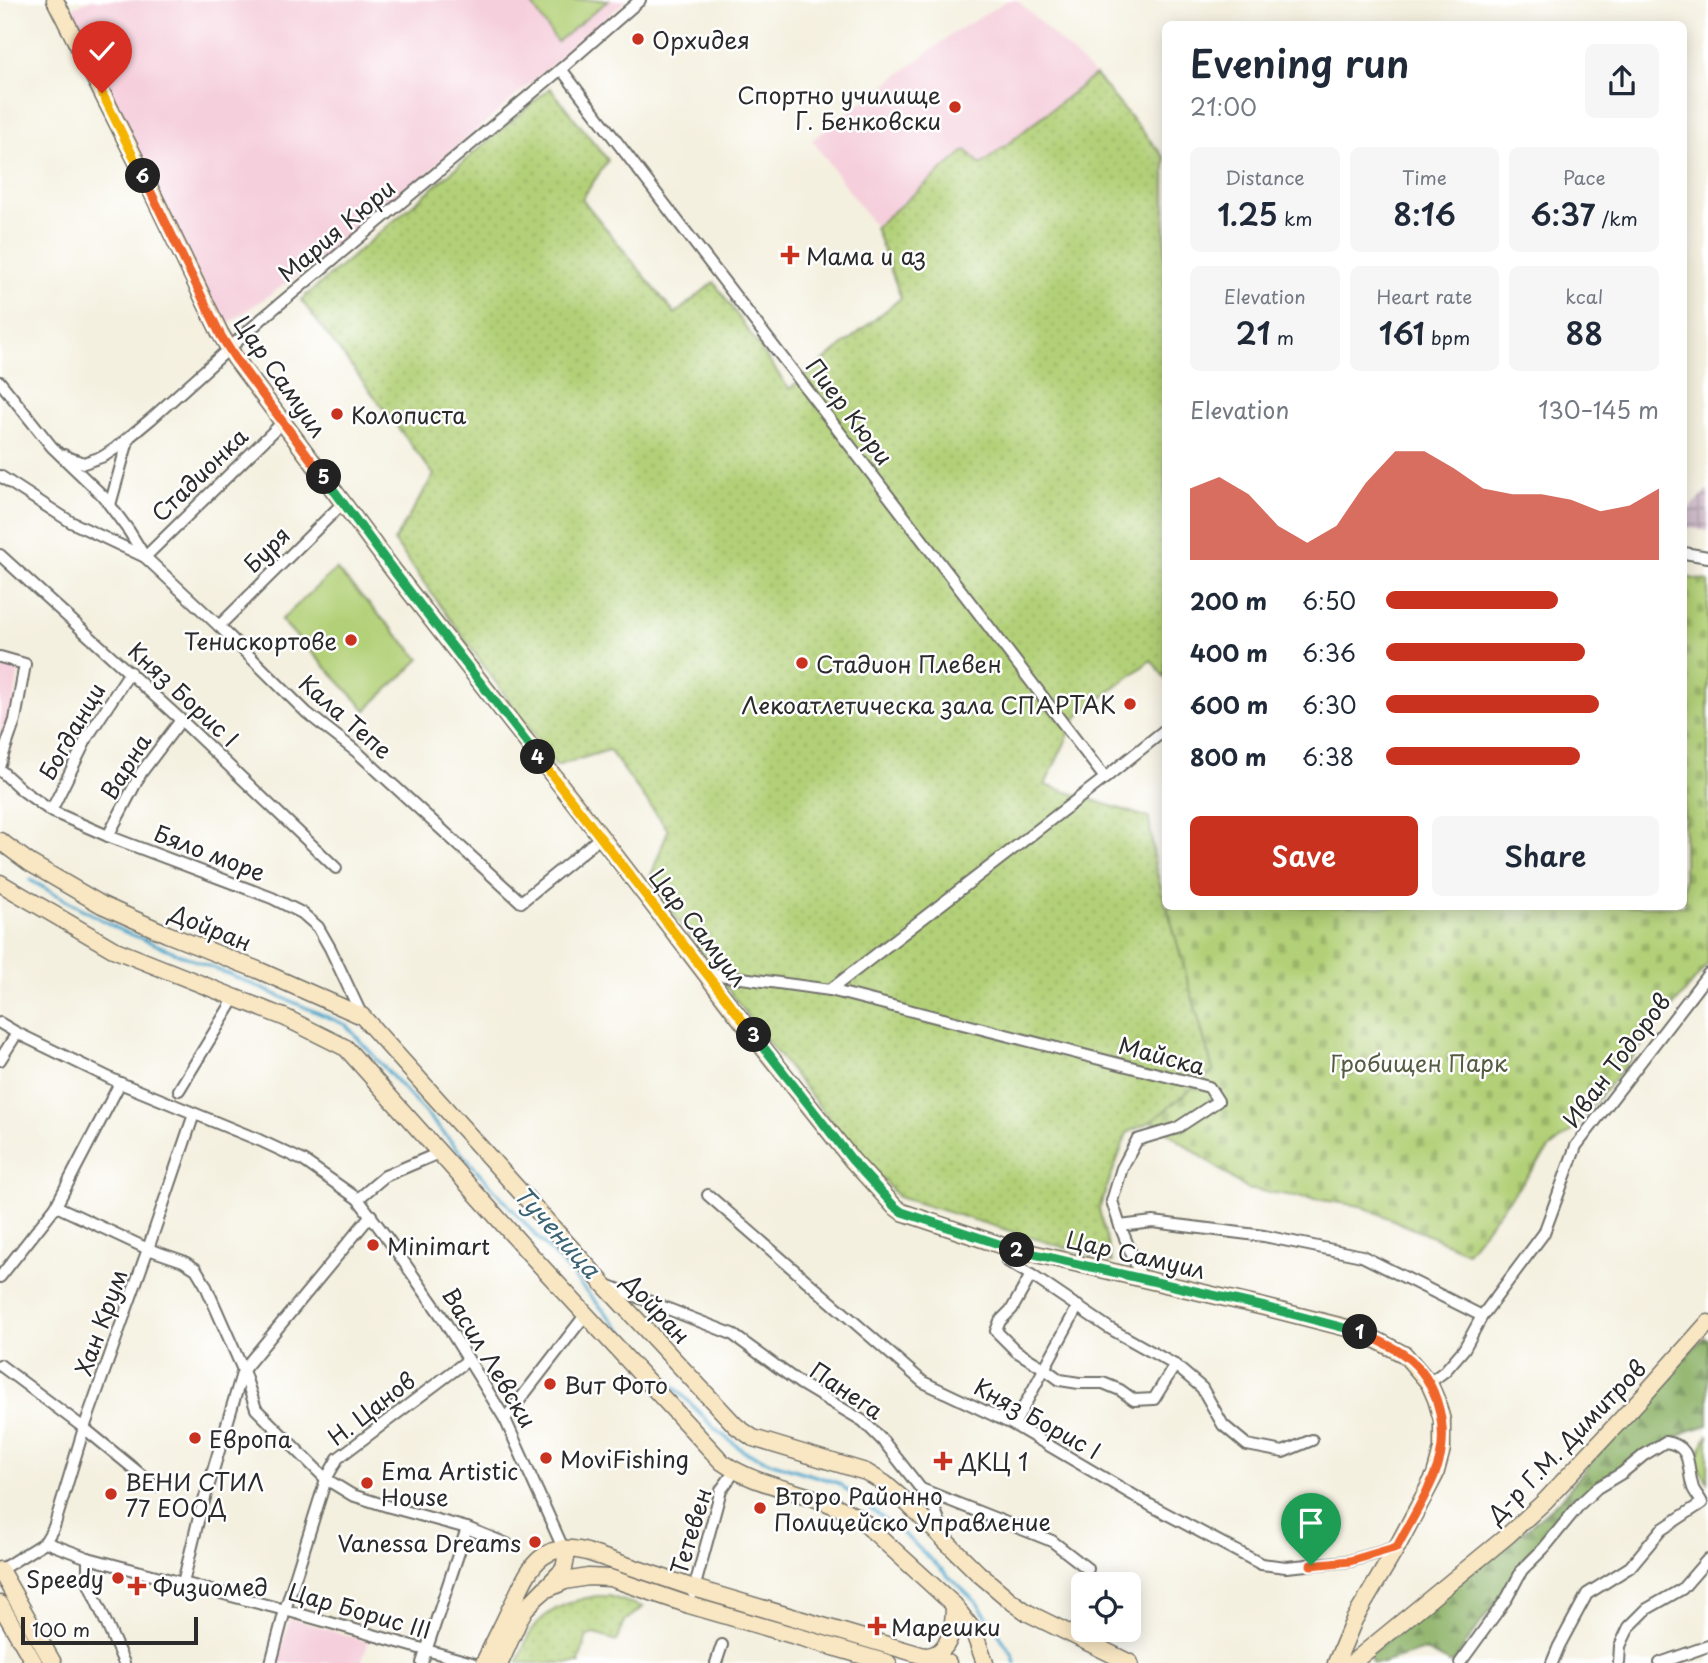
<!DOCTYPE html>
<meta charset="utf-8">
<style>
:root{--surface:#fff;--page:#f6f6f7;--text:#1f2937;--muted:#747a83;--accent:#c8321e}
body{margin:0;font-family:"Playpen Sans",sans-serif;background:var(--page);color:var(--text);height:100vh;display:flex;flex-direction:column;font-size:26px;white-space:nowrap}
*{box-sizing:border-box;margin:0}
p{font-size:23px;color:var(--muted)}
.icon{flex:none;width:38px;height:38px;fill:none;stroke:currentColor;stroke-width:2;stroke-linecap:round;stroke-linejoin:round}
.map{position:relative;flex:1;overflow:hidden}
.side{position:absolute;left:1162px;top:21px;width:525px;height:889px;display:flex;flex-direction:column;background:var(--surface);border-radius:10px;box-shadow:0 4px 18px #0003}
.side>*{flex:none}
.fabs{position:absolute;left:1071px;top:1572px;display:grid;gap:14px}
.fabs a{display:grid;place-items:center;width:70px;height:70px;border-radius:10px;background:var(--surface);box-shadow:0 4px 18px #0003;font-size:35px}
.scale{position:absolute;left:21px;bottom:18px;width:177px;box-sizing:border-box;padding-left:7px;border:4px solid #2b2b2b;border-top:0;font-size:19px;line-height:24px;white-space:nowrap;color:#2b2b2b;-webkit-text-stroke:5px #fff;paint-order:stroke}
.pin{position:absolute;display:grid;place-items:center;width:60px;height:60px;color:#fff;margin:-72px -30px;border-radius:50% 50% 50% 0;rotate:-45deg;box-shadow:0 0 7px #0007}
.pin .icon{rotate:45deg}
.km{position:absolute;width:35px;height:35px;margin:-18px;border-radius:50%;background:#222;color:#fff;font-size:19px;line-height:35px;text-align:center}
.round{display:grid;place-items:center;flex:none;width:74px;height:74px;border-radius:10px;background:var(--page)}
.summary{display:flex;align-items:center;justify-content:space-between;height:119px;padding:0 28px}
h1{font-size:38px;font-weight:600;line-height:52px}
.metrics{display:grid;grid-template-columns:repeat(3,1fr);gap:10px;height:119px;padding:7px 28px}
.metrics div{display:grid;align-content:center;border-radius:10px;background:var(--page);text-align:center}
.metrics b{font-size:30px;font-weight:600}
.metrics small{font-size:19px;font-weight:400}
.metrics p{font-size:19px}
.chart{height:196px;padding:14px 28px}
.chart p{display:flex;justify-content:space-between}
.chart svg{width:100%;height:126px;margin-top:7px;fill:var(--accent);opacity:.7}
.button{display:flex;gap:14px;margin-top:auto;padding:14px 28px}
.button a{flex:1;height:80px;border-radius:10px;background:var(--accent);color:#fff;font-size:28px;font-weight:600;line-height:80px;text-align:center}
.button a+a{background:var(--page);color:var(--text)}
ul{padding:0 28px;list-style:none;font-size:23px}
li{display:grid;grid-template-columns:112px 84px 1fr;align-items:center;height:52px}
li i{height:18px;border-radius:9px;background:var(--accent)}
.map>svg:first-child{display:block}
.built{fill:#f5cfdc}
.industrial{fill:url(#industrial-grid)}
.grass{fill:#b2d077;stroke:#6e7e51;stroke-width:2}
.forest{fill:url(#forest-firs);stroke:#5c6e4a;stroke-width:2}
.cemetery{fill:url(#cemetery-stones);stroke:#6e7e51;stroke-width:2}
.park{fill:url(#park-dots);stroke:#6e7e51;stroke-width:2}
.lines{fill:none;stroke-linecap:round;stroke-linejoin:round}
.stream{stroke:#50a8cd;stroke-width:3.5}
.street-casing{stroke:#71706a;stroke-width:14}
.secondary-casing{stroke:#71706a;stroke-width:19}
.street{stroke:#fff;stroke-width:10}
.secondary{stroke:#f9e7c3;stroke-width:16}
.split-1-casing{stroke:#fff;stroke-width:14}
.split-2-casing{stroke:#fff;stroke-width:14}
.split-3-casing{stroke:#fff;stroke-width:14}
.split-4-casing{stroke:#fff;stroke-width:14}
.split-5-casing{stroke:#fff;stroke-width:14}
.split-6-casing{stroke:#fff;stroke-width:14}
.split-7-casing{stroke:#fff;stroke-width:14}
.split-1{stroke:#f0652b;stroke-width:9}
.split-2{stroke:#22a559;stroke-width:9}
.split-3{stroke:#22a559;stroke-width:9}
.split-4{stroke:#f5b400;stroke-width:9}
.split-5{stroke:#22a559;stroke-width:9}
.split-6{stroke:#f0652b;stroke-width:9}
.split-7{stroke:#f5b400;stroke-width:9}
.poi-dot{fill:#c8321e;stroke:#fff;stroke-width:2.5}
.labels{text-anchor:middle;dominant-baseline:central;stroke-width:5;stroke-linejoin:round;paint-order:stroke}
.poi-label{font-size:23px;fill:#2b2b2b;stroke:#fff;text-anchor:start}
.street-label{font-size:23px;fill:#2b2b2b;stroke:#fff}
.park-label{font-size:23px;fill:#545d42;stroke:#fff}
.water-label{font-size:24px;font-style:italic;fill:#3c6374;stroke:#fff}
</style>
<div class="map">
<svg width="1708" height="1663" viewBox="0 0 1708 1663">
<defs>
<pattern id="industrial-grid" width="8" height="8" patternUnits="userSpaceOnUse" patternTransform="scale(1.75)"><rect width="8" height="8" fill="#d1bdcc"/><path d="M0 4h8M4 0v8" fill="none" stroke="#aa9aa6"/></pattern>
<pattern id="forest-firs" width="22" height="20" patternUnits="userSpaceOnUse" patternTransform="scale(1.75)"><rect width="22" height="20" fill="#8db268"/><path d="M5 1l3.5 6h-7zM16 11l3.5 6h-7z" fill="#739156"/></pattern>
<pattern id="cemetery-stones" width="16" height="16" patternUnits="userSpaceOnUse" patternTransform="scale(1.75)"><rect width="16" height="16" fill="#b2d077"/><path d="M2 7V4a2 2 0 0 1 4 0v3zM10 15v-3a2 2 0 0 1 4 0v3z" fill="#99b367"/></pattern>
<pattern id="park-dots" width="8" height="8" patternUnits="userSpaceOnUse" patternTransform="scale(1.75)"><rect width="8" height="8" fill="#b2d077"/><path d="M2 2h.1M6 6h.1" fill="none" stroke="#99b367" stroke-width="1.8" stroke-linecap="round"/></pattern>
</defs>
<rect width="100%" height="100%" fill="#fff"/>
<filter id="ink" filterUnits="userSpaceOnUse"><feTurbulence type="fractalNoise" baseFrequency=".0143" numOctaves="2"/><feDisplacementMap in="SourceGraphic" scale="14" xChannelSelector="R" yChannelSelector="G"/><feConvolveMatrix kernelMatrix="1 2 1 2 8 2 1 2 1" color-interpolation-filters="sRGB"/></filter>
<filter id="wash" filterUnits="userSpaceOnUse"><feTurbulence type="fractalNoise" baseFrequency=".00686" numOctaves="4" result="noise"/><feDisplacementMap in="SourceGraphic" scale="28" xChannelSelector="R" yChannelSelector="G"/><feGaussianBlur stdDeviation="1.57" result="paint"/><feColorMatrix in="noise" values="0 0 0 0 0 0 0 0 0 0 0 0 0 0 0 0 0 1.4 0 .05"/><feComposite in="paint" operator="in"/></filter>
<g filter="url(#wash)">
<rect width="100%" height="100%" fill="#f4f0df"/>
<!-- built -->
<g class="built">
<polygon points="89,0 627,0 354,236 223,327 65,11"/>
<polygon points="1008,0 1017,0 1095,75 981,166 966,150 875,227 812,140 954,33"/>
<polygon points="0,662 19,667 13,712 0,745"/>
<polygon points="290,1618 368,1642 361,1663 277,1663"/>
</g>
<!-- industrial -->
<polygon class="industrial" points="1708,490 1708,531 1684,527 1684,514"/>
<!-- grass -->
<g class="grass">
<polygon points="529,0 609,0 557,42"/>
<polygon points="336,569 420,659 366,710 281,620"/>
<polygon points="1708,1434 1708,1482 1695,1462"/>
</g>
<!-- forest -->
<polygon class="forest" points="1704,1337 1708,1339 1708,1425 1688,1431 1610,1477 1585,1494 1539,1545 1482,1621 1453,1663 1449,1663 1424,1650 1382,1663 1373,1663 1369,1655 1531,1525 1561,1499 1596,1456"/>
<!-- cemetery -->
<polygon class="cemetery" points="1684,577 1708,581 1708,964 1572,1131 1550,1148 1467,1252 1361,1206 1247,1189 1152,1121 1213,1071 1167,907 1684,906"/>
<!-- park -->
<g class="park">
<polygon points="1095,75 1165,158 1165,678 1151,660 1077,717 1045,785 1149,818 1155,866 1166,906 1167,907 1213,1071 1152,1121 1127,1133 1099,1209 1112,1262 898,1197 832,1122 752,1022 649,881 668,830 609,750 556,766 394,541 434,475 301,300 550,88 608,160 582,199 675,314 714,282 789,389 901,298 875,227 966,150 981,165"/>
<path d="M 596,1596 L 609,1596 L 643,1607 L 625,1621 L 617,1641 L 595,1634 L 587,1636 L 579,1661 L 580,1663 L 517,1663 C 522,1652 526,1638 533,1628 C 548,1609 573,1600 596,1596 Z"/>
</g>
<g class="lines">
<!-- stream -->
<polyline class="stream" points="30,880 120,930 233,976 346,1025 642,1353 716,1430 745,1452 773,1463 838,1483 907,1537 978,1604 1013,1655 1015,1663"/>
</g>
</g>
<g filter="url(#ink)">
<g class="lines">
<defs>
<g id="street">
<polyline points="561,69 1105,778"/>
<polyline points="0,382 52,447 103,496 129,531 145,557 219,626 307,713 357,752 521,902 601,837"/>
<polyline points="64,455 69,458 84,463 104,456 116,448 151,419 264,317 561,69 640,0"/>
<polyline points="0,476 71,522 145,557 283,422"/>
<polyline points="110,505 129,437"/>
<polyline points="1684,553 1708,557"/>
<polyline points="0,555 181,720 336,868"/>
<polyline points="219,626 344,502"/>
<polyline points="0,657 25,664 15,720 0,764"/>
<polyline points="0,770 22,790 51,811 108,836 272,898 302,913 318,927 330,948 362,1016"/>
<polyline points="51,811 88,736 130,672"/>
<polyline points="108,836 141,773 181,720"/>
<polyline points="705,973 830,990 1209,1087 1218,1101 1177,1128 1137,1140 1122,1168 1112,1201 1120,1226 1153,1222 1264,1236 1362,1256 1482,1316"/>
<polyline points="830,990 1105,778 1166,729"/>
<polyline points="0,1023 17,1033 120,1083 259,1140 304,1161 358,1199 390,1242 442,1317 505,1419 563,1548"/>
<polyline points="0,1060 17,1033"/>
<polyline points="179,1090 235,998"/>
<polyline points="708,1195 923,1382 1014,1425 1150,1505 1261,1564 1286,1567 1350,1561 1397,1547"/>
<polyline points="358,1199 385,1176 439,1153"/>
<polyline points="56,1206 148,1249 183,1261 196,1269 205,1284 243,1370 256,1409 326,1479 352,1495 390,1507 467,1528 507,1544"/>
<polyline points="1120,1226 1142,1279"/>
<polyline points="1006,1247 1007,1261 1031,1275 1109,1328 1175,1365 1202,1388 1223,1425 1247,1445 1283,1452 1312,1440"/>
<polyline points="1031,1275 1012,1309 1000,1321 996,1331 1016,1351 1045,1369 1060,1380 1079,1383 1103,1383 1120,1390 1134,1400 1154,1399 1175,1365"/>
<polyline points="0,1277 56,1206 120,1083"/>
<polyline points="607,1285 732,1334 801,1384 863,1421 884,1442 921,1489 1052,1541 1088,1569"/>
<polyline points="0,1365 84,1428 155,1486"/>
<polyline points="1429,1383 1445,1371 1464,1349 1482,1316 1544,1233 1576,1146 1708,974"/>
<polyline points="505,1419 586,1314"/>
<polyline points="1014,1425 1078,1306"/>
<path d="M 921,1489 C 933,1507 941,1516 942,1539"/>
<polyline points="45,1542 54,1527 84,1428 148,1249 194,1114"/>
<polyline points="88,1558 88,1582 124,1663"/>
<polyline points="0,1570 45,1542 88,1558 285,1610 472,1663"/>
<polyline points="183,1583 198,1521 243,1370 371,1215"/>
<polyline points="693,1593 721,1490 735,1471"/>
<polyline points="271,1663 285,1610 326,1479 338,1458 468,1360"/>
<polyline points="422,1663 467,1528"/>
<polyline points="716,1663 722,1645"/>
<path d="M 1460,1663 L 1507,1598 L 1522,1570 L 1544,1548 L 1580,1504 L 1597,1488 L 1622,1473 L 1644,1455 L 1665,1442 C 1694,1446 1686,1467 1693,1488 C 1695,1493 1700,1498 1702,1503 L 1661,1530 L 1630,1567 L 1587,1594 L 1559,1646 L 1552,1663"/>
<polyline points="1619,1663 1620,1646 1629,1627 1647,1609 1682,1589 1708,1559"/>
<polyline points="1660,1663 1708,1646"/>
</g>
<g id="secondary">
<polyline points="55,0 143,174 220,333 235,358 393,570 601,837 738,1016 852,1160 894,1206 902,1212 1006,1247 1264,1307 1359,1331 1405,1355 1429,1383 1436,1399 1442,1420 1442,1449 1435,1475 1397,1547 1354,1620 1336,1663"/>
<polyline points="0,841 30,863 102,905 167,934 258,970 362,1016 607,1288 736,1426 753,1438 866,1472 884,1483 904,1500 978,1573 1011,1601 1028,1613 1130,1663"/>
<path d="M 0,883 L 113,949 L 286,1018 L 346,1048 L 529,1253 L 722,1462 C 763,1491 819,1491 861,1520 L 954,1605 L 973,1630 L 985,1663"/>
<polyline points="0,1570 53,1663"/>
<polyline points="538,1596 545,1590 565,1581 588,1577 610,1578 689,1605 888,1663"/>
<polyline points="0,1604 34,1663"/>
<path d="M 926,1656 C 951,1655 954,1625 954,1605"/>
<path d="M 484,1663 C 492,1645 502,1627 510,1609 C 519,1593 526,1570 541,1558 C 554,1547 570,1547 587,1552 L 694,1588 L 948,1663"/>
<polyline points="500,1663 520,1618 525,1609 564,1569 566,1558 563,1548"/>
<polyline points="1352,1663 1507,1536 1545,1501 1643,1396 1708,1323"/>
</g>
</defs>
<!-- street casing -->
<use href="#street" class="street-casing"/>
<!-- secondary casing -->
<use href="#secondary" class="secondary-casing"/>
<!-- street -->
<use href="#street" class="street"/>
<!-- secondary -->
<use href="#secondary" class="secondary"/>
</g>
</g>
<g class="lines" filter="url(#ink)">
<defs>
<path id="split-1" d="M 1311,1565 L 1350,1561 L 1397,1547 C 1409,1524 1424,1500 1434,1476 C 1452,1435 1440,1380 1403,1354 C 1390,1345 1375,1339 1360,1332"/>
<polyline id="split-2" points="1017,1250 1265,1307 1360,1332"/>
<polyline id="split-3" points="754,1035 852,1160 894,1206 902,1212 1017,1250"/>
<polyline id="split-4" points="538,757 754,1035"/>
<polyline id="split-5" points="324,477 393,570 538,757"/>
<polyline id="split-6" points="143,176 221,336 235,358 324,477"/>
<polyline id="split-7" points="102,93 143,176"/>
</defs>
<!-- split-1 casing -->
<use href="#split-1" class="split-1-casing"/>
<!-- split-2 casing -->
<use href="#split-2" class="split-2-casing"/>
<!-- split-3 casing -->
<use href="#split-3" class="split-3-casing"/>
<!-- split-4 casing -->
<use href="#split-4" class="split-4-casing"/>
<!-- split-5 casing -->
<use href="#split-5" class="split-5-casing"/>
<!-- split-6 casing -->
<use href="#split-6" class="split-6-casing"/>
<!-- split-7 casing -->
<use href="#split-7" class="split-7-casing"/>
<!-- split-1 -->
<use href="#split-1" class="split-1"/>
<!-- split-2 -->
<use href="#split-2" class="split-2"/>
<!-- split-3 -->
<use href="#split-3" class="split-3"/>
<!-- split-4 -->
<use href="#split-4" class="split-4"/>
<!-- split-5 -->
<use href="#split-5" class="split-5"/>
<!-- split-6 -->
<use href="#split-6" class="split-6"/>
<!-- split-7 -->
<use href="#split-7" class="split-7"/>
</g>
<!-- markers -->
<g class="poi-dot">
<circle cx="638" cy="39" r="7"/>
<circle cx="955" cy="107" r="7"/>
<path d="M786.5 244.5h7v7h7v7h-7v7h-7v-7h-7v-7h7z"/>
<circle cx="337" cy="414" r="7"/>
<circle cx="351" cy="640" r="7"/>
<circle cx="802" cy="663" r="7"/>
<circle cx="1130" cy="704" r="7"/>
<circle cx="373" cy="1245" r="7"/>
<circle cx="550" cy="1384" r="7"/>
<circle cx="195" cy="1438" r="7"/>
<circle cx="546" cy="1458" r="7"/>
<path d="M939.5 1450.5h7v7h7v7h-7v7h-7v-7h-7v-7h7z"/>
<circle cx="367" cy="1483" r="7"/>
<circle cx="111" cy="1494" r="7"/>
<circle cx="760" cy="1508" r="7"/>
<circle cx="535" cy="1542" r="7"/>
<circle cx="118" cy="1578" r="7"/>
<path d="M133.5 1575.5h7v7h7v7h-7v7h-7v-7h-7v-7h7z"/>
<path d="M873.5 1615.5h7v7h7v7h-7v7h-7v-7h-7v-7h7z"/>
</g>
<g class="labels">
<!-- poi labels -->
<g class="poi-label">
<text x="652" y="39">Орхидея</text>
<text x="941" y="94" text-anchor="end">Спортно училище<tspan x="941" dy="26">Г. Бенковски</tspan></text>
<text x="806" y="255">Мама и аз</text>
<text x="351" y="414">Колописта</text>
<text x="337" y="640" text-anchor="end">Тенискортове</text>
<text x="816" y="663">Стадион Плевен</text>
<text x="1116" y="704" text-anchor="end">Лекоатлетическа зала СПАРТАК</text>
<text x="387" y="1245">Minimart</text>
<text x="564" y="1384">Вит Фото</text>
<text x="209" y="1438">Европа</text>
<text x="560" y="1458">MoviFishing</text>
<text x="959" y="1461">ДКЦ 1</text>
<text x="381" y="1470">Ema Artistic<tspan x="381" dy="26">House</tspan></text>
<text x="125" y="1481">ВЕНИ СТИЛ<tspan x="125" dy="26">77 ЕООД</tspan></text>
<text x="774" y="1495">Второ Районно<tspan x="774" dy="26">Полицейско Управление</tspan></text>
<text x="521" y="1542" text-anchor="end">Vanessa Dreams</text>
<text x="104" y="1578" text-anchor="end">Speedy</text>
<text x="153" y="1586">Физиомед</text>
<text x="891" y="1626">Марешки</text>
</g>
<!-- street labels -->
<g class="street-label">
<text transform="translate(336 230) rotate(-40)">Мария Кюри</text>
<text transform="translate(281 376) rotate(55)">Цар Самуил</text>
<text transform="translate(850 411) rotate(53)">Пиер Кюри</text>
<text transform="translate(199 474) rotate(-44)">Стадионка</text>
<text transform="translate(266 549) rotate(-45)">Буря</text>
<text transform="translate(184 694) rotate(43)">Княз Борис I</text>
<text transform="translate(346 716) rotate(41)">Кала Тепе</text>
<text transform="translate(71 731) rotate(-60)">Богданци</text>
<text transform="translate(125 766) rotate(-58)">Варна</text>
<text transform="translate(210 852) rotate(21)">Бяло море</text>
<text transform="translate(211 927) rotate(22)">Дойран</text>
<text transform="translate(699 927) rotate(52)">Цар Самуил</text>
<text transform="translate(1162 1055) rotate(15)">Майска</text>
<text transform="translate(1616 1060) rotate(-53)">Иван Тодоров</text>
<text transform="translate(1136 1254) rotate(13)">Цар Самуил</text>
<text transform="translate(657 1308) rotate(47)">Дойран</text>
<text transform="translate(100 1322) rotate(-70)">Хан Крум</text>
<text transform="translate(490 1357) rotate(59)">Васил Левски</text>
<text transform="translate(847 1390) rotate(34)">Панега</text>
<text transform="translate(371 1408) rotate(-38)">Н. Цанов</text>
<text transform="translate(1038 1418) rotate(29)">Княз Борис I</text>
<text transform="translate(1566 1441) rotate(-46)">Д-р Г.М. Димитров</text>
<text transform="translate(690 1531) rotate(-73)">Тетевен</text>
<text transform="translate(360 1610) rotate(16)">Цар Борис III</text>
</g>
<!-- park labels -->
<g class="park-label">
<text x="1419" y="1062">Гробищен Парк</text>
</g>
<!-- water labels -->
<g class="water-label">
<text transform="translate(558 1231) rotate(48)">Тученица</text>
</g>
</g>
</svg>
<div class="fabs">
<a><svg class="icon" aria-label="locate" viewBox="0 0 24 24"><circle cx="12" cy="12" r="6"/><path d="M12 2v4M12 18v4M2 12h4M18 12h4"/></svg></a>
</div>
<div class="scale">100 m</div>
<div class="pin" style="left:1311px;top:1565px;background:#1e9e55"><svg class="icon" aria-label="arrive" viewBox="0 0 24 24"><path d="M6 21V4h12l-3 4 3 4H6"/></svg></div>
<div class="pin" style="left:102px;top:93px;background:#d93025"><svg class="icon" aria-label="check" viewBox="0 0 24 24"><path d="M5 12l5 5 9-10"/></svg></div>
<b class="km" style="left:1360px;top:1332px">1</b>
<b class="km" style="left:1017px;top:1250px">2</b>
<b class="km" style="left:754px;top:1035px">3</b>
<b class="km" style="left:538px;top:757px">4</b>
<b class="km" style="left:324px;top:477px">5</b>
<b class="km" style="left:143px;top:176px">6</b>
<section class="side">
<div class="summary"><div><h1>Evening run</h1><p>21:00</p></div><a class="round"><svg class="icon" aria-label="share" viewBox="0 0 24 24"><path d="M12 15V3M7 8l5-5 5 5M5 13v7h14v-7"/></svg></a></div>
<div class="metrics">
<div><p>Distance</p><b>1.25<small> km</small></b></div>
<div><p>Time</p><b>8:16</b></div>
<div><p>Pace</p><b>6:37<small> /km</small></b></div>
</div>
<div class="metrics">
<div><p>Elevation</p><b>21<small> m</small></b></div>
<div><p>Heart rate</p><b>161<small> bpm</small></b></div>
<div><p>kcal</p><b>88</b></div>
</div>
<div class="chart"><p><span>Elevation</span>130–145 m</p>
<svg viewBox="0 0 160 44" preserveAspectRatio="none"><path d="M0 44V19L10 15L20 21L30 32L40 38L50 32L60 17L70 6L80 6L90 12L100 19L110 21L120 21L130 23L140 27L150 25L160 19V44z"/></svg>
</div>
<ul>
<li><b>200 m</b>6:50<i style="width:63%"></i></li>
<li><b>400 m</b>6:36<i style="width:73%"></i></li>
<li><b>600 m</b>6:30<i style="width:78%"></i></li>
<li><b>800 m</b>6:38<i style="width:71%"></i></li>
</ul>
<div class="button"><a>Save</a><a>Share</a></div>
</section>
</div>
